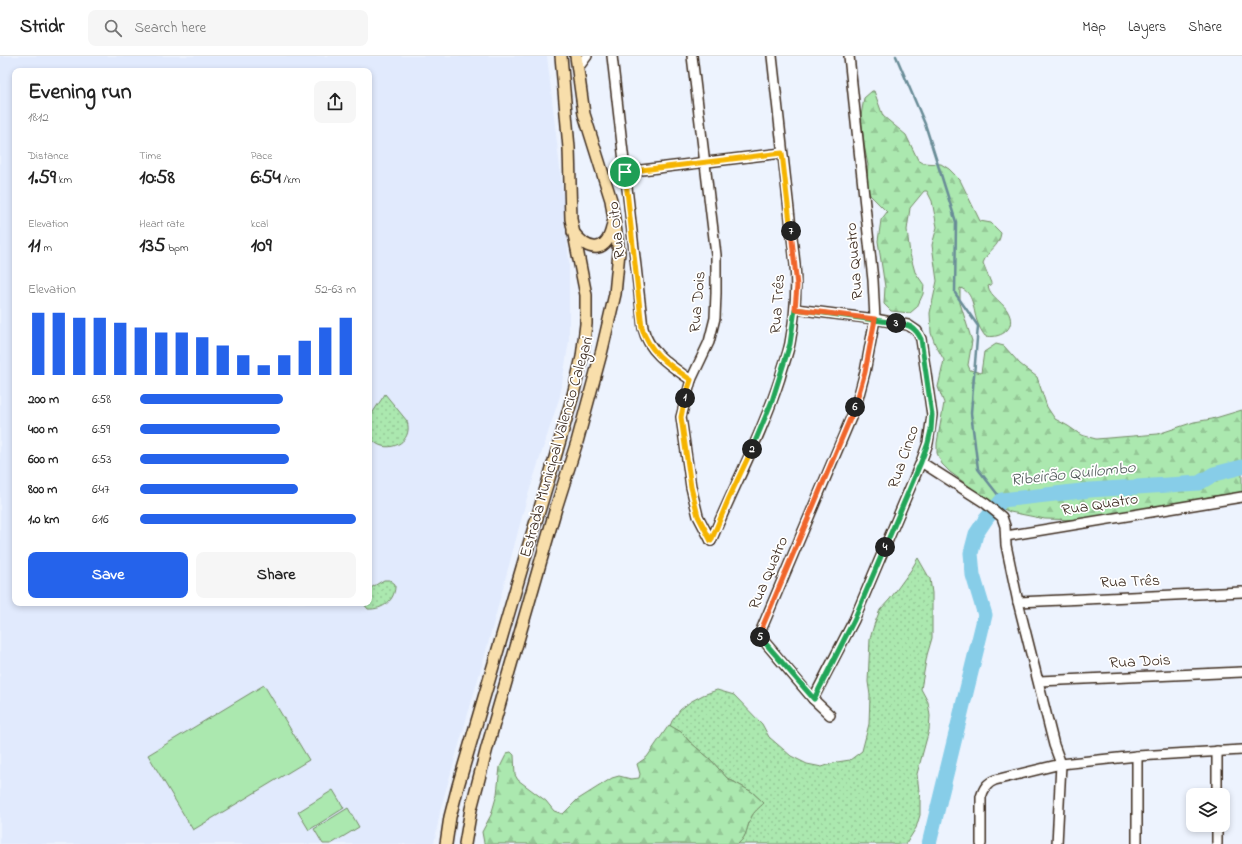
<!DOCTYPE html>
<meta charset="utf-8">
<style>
:root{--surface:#fff;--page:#f6f6f6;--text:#222;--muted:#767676;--line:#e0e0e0;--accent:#2563eb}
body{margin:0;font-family:"Indie Flower",sans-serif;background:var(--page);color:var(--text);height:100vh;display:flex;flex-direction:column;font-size:15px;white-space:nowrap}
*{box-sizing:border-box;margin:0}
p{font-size:13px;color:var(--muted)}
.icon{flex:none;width:22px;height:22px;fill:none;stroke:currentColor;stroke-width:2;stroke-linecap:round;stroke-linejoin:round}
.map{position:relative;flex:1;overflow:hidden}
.details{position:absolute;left:12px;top:12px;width:360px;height:538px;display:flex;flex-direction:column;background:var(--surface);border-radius:8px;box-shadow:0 2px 6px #0003}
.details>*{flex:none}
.controls{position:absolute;left:1186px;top:732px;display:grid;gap:8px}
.controls a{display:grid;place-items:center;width:44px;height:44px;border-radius:8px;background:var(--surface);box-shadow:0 2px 6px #0003;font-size:20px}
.pin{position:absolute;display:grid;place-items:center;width:34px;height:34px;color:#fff;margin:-17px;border:2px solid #fff;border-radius:50%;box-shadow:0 1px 4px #0007}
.km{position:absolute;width:20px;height:20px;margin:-10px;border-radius:50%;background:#222;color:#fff;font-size:11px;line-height:20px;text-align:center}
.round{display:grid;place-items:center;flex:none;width:42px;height:42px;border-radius:8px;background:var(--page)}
.overview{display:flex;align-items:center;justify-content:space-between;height:68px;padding:0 16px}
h1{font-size:22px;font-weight:700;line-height:30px}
.stats{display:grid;grid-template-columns:repeat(3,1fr);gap:6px;height:68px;padding:4px 16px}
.stats div{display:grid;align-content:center}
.stats b{font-size:20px;font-weight:700}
.stats small{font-size:11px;font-weight:400}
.stats p{font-size:11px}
.chart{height:112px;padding:8px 16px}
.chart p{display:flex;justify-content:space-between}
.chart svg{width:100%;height:72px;margin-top:4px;stroke:var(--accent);stroke-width:6}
.button{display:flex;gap:8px;margin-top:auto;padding:8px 16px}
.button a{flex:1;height:46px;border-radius:8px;background:var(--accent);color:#fff;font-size:16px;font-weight:700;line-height:46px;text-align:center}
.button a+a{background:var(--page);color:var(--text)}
ul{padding:0 16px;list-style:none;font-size:13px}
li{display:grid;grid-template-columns:64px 48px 1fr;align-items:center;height:30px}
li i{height:10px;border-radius:5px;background:var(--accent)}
header{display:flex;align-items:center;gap:24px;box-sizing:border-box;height:56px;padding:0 20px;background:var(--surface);border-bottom:1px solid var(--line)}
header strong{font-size:19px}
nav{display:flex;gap:22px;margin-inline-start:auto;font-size:14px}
.search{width:280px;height:36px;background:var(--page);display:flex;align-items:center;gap:10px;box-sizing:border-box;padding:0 14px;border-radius:8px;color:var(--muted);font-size:15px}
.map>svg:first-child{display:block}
.built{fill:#e1eafd;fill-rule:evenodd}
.grass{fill:url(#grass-dots);stroke:#738966}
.forest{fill:url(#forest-firs);stroke:#738966}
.pitch{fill:#abe8af;stroke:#738966}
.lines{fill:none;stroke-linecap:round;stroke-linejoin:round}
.stream{stroke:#698c97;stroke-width:2.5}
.river{stroke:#87cde8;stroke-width:15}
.minor-casing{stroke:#3b2a1e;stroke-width:12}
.major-casing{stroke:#3b2a1e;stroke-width:14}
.minor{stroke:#fff;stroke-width:9}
.major{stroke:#f8deab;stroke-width:11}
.split-1-casing{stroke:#fff;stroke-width:8}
.split-2-casing{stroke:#fff;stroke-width:8}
.split-3-casing{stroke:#fff;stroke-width:8}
.split-4-casing{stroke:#fff;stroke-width:8}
.split-5-casing{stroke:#fff;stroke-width:8}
.split-6-casing{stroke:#fff;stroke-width:8}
.split-7-casing{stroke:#fff;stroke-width:8}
.split-8-casing{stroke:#fff;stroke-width:8}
.split-1{stroke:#f5b400;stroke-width:5}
.split-2{stroke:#f5b400;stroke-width:5}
.split-3{stroke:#22a559;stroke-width:5}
.split-4{stroke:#22a559;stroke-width:5}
.split-5{stroke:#22a559;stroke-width:5}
.split-6{stroke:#f0652b;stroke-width:5}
.split-7{stroke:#f0652b;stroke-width:5}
.split-8{stroke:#f5b400;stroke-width:5}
.labels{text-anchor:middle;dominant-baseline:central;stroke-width:3.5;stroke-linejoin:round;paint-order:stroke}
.street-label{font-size:16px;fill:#3b2a1e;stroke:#fff}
.water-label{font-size:17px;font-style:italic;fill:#525b5b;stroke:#fff}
</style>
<header>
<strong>Stridr</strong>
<div class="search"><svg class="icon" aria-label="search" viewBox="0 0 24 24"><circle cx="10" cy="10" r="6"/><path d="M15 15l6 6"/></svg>Search here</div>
<nav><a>Map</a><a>Layers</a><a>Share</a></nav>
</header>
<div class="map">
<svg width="1242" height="788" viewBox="0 0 1242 788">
<defs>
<pattern id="grass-dots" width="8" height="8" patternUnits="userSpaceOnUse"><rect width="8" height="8" fill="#abe8af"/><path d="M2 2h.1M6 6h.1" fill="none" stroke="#94c796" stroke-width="1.8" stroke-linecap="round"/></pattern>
<pattern id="forest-firs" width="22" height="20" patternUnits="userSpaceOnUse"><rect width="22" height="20" fill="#abe8af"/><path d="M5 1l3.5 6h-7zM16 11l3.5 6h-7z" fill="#94c796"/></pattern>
</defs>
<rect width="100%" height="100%" fill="#edf3fe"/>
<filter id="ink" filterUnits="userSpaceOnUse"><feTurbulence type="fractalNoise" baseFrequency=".025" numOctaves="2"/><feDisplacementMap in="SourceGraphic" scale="8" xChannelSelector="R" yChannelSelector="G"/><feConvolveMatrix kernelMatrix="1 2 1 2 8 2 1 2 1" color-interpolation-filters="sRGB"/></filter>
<g filter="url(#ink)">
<!-- built -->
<path class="built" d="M 0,0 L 547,0 L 565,156 L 569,207 L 569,285 L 560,340 L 527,442 L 485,599 L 441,751 L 434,788 L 0,788 ZM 15,15 L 369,15 L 369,547 L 15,547 Z"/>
<!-- grass -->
<g class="grass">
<path d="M 385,338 L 407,365 C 416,394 369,402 369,371 C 369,371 369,365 369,365 C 371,357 381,345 385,338 Z"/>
<path d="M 918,502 L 930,523 L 932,537 L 932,582 L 927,599 L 921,633 L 928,646 L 930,660 L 929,674 L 917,718 L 920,744 L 920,759 L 916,772 L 906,788 L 738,788 C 748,779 746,772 751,762 C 753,756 760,751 764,747 L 752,736 L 727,722 L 710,703 L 690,686 L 681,676 L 670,670 L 672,665 L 680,654 L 690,646 L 703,639 L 717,634 L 734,639 L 762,668 L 769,681 L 791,700 L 807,708 L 822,711 L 837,706 L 850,704 L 862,695 L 869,668 L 870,639 L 868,626 L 870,583 L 874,569 L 880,554 L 890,543 L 911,514 Z"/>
<path d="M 384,524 L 390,524 L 395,528 C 396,544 383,554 368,553 L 363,547 L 369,547 L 369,533 Z"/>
</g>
<!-- forest -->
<g class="forest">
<path d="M 872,35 L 874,35 L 883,60 L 906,79 L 918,104 L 923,107 L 941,108 L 949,113 L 960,124 L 980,165 L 991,167 L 1001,177 C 999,192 988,193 983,207 L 991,227 L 991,229 L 988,230 C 990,241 1005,247 1009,258 C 1016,274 999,283 985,280 C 982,276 979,271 977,265 C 973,254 974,236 960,232 L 960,247 L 972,285 L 968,309 L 970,314 L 981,317 L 984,296 L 996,288 L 1004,290 L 1020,308 L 1037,321 L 1047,351 L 1055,363 L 1068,370 L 1081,379 L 1096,383 L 1158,378 L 1194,366 L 1212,363 L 1242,354 L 1242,437 L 1213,440 L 1161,451 L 1079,464 L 1045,463 L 1010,456 L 993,448 L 950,416 L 942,408 L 937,397 L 937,387 L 944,347 L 938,331 L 944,304 L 935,288 L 931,277 L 930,257 L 937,225 L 932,189 L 937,171 L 932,145 L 927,135 L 924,135 L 910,152 L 907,174 L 910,198 L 915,216 L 924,229 L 923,238 L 917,251 L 910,257 L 891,255 L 884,248 L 885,231 L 878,185 L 881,164 L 887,156 L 870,139 L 866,130 L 868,109 L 864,89 L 861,60 L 864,42 Z"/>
<path d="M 669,669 L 681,676 L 690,686 L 710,703 L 727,722 L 752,736 L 764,747 C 760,751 753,756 751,762 C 746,772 748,779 738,788 L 486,788 L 484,787 L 482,776 L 491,759 L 497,738 L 500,711 L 507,697 L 511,696 L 514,699 L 515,719 L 518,724 L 546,745 L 554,755 L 563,758 L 577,744 L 612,722 L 619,720 L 631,723 L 639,722 L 640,718 L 637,708 L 647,701 Z"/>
</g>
<!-- pitch -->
<g class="pitch">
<polygon points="264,629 309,704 193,774 148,699"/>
<polygon points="333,734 344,752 309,774 298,756"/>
<polygon points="348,752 359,771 331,788 323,788 314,773"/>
</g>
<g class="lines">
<!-- stream -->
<polyline class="stream" points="896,0 925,68 956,166 955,237 978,270 971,357 978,413 1002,444"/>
<!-- river -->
<polyline class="river" points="929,788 985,559 973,519 971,497 976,478 986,463 1002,444 1090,434 1199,427 1214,418 1242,411"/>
<defs>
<g id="minor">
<path d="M 612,0 L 643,272 C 649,297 671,310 691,324"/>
<polyline points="692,0 716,199 716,237 715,262 709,286 691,324 681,361 691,431 698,460 711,485"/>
<polyline points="578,12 587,0"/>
<polyline points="625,116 782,97"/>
<polyline points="795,253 875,263 908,269 917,275 921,283 932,359 928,387 921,406 854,564 813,643"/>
<polyline points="921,406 985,447 1002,461 1005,470 1006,489 1018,546 1054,689 1061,708 1057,788"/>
<polyline points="1006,480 1242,441"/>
<path d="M 711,485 C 734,430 762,378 780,322 C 783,310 788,298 790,287 C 795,261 797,234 795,208 L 772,0"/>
<polyline points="1018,546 1242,536"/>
<polyline points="1039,625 1242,616"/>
<polyline points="830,659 813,643 759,579 856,350 865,316 875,263 873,224 849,0"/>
<polyline points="1137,700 1137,788"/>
<polyline points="1217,739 1217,695"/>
<path d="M 981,788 L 981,741 C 984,732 987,727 995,724 L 1061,708 L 1137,700 L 1242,694"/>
<polyline points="1217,788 1217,769"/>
</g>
<g id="major">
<path d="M 573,176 C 590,198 608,197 613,167"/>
<polyline points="446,788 450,761 458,730 526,498 550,419 573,339 582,301 586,268 586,239 571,163 569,92 561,0"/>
<polyline points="465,788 471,753 487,692 556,452 577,386 602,294 615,238 619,196 611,144 584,58 576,0"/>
</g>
</defs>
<!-- minor casing -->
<use href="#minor" class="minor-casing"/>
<!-- major casing -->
<use href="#major" class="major-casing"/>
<!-- minor -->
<use href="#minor" class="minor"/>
<!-- major -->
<use href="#major" class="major"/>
</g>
</g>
<g class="lines" filter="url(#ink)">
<defs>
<path id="split-1" d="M 625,116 L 642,272 C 649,297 671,310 691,324 L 685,342"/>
<polyline id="split-2" points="685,342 681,361 691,431 698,460 711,485 729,442 752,393"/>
<polyline id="split-3" points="752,393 772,345 790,288 795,253 896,267"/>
<path id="split-4" d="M 885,491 L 921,406 L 928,387 L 931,374 L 932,359 L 921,283 C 915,271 910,269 896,267"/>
<polyline id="split-5" points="760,581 814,643 854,564 885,491"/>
<polyline id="split-6" points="760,581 759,579 855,351"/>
<polyline id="split-7" points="791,175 797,230 795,253 875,263 865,316 855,351"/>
<polyline id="split-8" points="625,116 782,97 791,175"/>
</defs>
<!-- split-1 casing -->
<use href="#split-1" class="split-1-casing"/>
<!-- split-2 casing -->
<use href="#split-2" class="split-2-casing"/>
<!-- split-3 casing -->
<use href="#split-3" class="split-3-casing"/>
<!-- split-4 casing -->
<use href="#split-4" class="split-4-casing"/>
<!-- split-5 casing -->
<use href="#split-5" class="split-5-casing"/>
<!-- split-6 casing -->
<use href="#split-6" class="split-6-casing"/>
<!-- split-7 casing -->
<use href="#split-7" class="split-7-casing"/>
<!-- split-8 casing -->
<use href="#split-8" class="split-8-casing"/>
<!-- split-1 -->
<use href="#split-1" class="split-1"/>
<!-- split-2 -->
<use href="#split-2" class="split-2"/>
<!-- split-3 -->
<use href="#split-3" class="split-3"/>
<!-- split-4 -->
<use href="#split-4" class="split-4"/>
<!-- split-5 -->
<use href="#split-5" class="split-5"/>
<!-- split-6 -->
<use href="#split-6" class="split-6"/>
<!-- split-7 -->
<use href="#split-7" class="split-7"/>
<!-- split-8 -->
<use href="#split-8" class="split-8"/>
</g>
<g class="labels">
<!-- street labels -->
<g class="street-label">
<text transform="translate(617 174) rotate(-97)">Rua Oito</text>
<text transform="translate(855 205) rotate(-95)">Rua Quatro</text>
<text transform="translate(698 246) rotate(-85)">Rua Dois</text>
<text transform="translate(778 248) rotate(-86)">Rua Três</text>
<text transform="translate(557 391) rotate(-74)">Estrada Municipal Valencio Calegari</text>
<text transform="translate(904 401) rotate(-71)">Rua Cinco</text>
<text transform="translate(1100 449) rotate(-9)">Rua Quatro</text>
<text transform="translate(769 517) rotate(-67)">Rua Quatro</text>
<text transform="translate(1130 526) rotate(-2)">Rua Três</text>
<text transform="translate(1140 606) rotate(-3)">Rua Dois</text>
</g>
<!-- water labels -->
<g class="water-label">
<text transform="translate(1073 418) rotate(-6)">Ribeirão Quilombo</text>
</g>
</g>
</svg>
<div class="controls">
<a><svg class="icon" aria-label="layers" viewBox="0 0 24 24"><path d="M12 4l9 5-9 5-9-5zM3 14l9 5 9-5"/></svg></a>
</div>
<div class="pin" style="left:625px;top:116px;background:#1e9e55"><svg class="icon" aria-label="arrive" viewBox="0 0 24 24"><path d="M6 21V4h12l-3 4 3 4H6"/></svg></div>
<b class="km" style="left:685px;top:342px">1</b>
<b class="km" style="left:752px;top:393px">2</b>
<b class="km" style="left:896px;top:267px">3</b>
<b class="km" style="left:885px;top:491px">4</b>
<b class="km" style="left:760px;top:581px">5</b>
<b class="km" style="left:855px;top:351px">6</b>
<b class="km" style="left:791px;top:175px">7</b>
<section class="details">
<div class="overview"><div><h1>Evening run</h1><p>18:12</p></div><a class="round"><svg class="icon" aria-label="share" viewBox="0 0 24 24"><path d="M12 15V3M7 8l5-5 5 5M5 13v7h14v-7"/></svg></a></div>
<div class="stats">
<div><p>Distance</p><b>1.59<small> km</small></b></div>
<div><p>Time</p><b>10:58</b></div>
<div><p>Pace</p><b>6:54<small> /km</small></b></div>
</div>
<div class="stats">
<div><p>Elevation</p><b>11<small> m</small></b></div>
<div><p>Heart rate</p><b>135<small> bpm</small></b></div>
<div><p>kcal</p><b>109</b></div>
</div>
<div class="chart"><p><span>Elevation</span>52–63 m</p>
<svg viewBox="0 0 160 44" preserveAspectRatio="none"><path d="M5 44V6M15 44V6M25 44V9M35 44V9M45 44V12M55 44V15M65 44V18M75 44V18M85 44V21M95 44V26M105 44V32M115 44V38M125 44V32M135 44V23M145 44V15M155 44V9"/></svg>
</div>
<ul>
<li><b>200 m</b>6:58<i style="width:66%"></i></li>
<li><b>400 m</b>6:59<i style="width:65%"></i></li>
<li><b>600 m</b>6:53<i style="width:69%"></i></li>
<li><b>800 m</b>6:47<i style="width:73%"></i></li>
<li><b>1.0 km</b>6:16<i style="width:100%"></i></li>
</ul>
<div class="button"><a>Save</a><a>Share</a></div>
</section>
</div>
